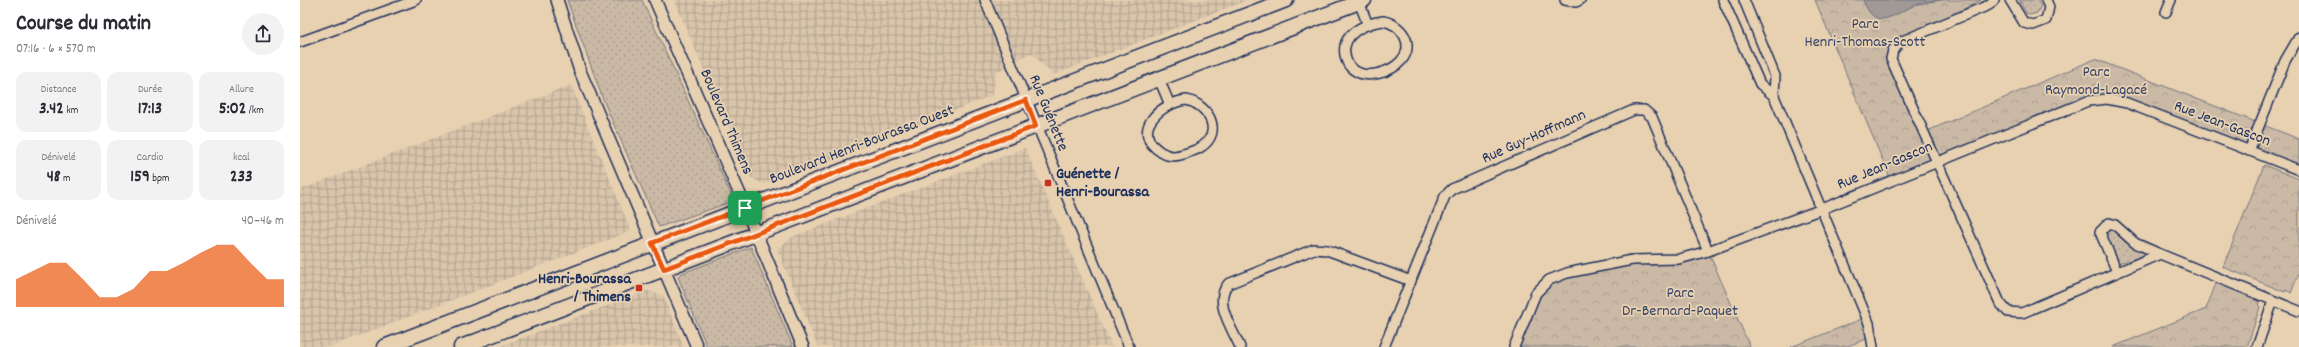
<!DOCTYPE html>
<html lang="fr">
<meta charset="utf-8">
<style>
:root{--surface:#fff;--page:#f2f2f3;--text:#2b2b33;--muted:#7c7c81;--accent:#ea580c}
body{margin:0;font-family:Dekko,sans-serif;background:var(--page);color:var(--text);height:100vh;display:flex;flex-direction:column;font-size:15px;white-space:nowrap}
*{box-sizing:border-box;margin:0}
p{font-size:13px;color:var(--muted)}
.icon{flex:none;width:22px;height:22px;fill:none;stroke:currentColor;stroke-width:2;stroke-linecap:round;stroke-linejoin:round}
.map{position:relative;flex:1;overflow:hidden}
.drawer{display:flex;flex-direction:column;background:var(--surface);width:300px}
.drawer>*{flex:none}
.pin{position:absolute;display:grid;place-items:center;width:34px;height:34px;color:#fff;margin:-17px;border-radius:8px;box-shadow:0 2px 6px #0006}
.round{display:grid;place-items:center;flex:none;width:42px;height:42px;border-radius:21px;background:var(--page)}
.summary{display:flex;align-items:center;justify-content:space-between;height:68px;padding:0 16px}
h1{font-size:22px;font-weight:700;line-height:30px}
.stats{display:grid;grid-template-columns:repeat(3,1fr);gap:6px;height:68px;padding:4px 16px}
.stats div{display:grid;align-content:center;border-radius:10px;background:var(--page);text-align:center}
.stats b{font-size:17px;font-weight:700}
.stats small{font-size:11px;font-weight:400}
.stats p{font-size:11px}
.chart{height:112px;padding:8px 16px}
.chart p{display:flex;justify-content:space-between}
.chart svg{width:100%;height:72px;margin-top:4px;fill:var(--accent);opacity:.7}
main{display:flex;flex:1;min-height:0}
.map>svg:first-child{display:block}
.industrial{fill:url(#industrial-grid)}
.grass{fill:url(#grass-dots);stroke:#727482}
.forest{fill:url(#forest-crowns);stroke:#727482}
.water{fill:#a19995;stroke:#6b6f7f}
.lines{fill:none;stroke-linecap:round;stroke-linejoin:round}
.minor-casing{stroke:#1b2f5e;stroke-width:12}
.tertiary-casing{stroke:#1b2f5e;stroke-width:14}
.primary-casing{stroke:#1b2f5e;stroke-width:17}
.minor{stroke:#e8d1b1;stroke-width:9}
.tertiary{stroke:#e8d1b1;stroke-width:11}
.primary{stroke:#e8d1b1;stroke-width:14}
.route-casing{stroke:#fff;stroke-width:8}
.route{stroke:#ea580c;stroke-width:5}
.poi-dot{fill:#c8321e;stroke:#e8d1b1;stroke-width:1.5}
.labels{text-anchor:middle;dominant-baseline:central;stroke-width:3.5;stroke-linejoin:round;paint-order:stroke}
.park-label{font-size:16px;fill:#354469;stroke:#e8d1b1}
.street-label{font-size:16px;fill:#1b2f5e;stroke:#e8d1b1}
.poi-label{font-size:16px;font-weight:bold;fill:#1b2f5e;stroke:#e8d1b1;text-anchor:start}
</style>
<main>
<section class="drawer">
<div class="summary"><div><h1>Course du matin</h1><p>07:16 · 6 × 570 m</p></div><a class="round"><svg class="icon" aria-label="share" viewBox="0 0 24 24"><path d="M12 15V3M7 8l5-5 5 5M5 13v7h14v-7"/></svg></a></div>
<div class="stats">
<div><p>Distance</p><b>3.42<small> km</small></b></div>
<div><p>Durée</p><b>17:13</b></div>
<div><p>Allure</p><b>5:02<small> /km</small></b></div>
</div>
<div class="stats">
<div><p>Dénivelé</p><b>48<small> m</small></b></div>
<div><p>Cardio</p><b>159<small> bpm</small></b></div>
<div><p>kcal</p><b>233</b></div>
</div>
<div class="chart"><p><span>Dénivelé</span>40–46 m</p>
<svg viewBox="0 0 160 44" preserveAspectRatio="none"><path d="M0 44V27L10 22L20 17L30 17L40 27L50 38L60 38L70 33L80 22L90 22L100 17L110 11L120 6L130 6L140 17L150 27L160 27V44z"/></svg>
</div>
</section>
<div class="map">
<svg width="1999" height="347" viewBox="0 0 1999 347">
<defs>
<pattern id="industrial-grid" width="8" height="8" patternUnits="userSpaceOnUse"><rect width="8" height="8" fill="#d9c5ab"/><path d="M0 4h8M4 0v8" fill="none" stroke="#afa08e"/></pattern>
<pattern id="grass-dots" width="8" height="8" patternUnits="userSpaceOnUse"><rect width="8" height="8" fill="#cab9a5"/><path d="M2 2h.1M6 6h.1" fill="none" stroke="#ad9f90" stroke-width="1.8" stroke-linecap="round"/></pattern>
<pattern id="forest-crowns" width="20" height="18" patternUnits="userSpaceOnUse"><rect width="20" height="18" fill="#cab9a5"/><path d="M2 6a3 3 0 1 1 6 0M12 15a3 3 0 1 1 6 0" fill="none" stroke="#ad9f90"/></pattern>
</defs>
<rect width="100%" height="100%" fill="#e8d1b1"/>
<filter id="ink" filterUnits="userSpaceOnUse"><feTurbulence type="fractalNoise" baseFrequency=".025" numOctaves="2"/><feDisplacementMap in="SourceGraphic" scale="8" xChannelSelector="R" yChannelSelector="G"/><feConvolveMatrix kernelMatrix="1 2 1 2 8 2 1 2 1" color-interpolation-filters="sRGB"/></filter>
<g filter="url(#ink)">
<!-- industrial -->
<g class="industrial">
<polygon points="374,0 948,0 753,75 731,53 696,72 693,95 521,164 463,184 450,177"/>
<polygon points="271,85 331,231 30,347 0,347 0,190"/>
<polygon points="725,148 812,347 518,347 477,249 494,236"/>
<polygon points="346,291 363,295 384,347 198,347"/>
</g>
<!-- grass -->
<g class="grass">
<polygon points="267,0 342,0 434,201 359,227 304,102"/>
<polygon points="1719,0 1738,0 1741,6 1737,13 1730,15 1726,13"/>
<polygon points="1810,228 1843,250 1846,253 1842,257 1818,263 1804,232"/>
<polygon points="451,247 493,347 407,347 378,277 380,274"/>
</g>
<!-- forest -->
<g class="forest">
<polygon points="1515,0 1681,0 1600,42 1591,59 1625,132 1795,59 1999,139 1999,170 1828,103 1788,101 1591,180"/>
<polygon points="1964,165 1999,179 1999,273 1991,293 1986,290 1985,292 1923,267"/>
<polygon points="1408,251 1450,347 1214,347 1236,293 1249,280 1332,260 1379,259"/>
<polygon points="1917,281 1959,299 1960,307 1947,347 1813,347 1906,309"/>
<polygon points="1567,317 1572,337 1545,347 1491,347"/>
</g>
<!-- water -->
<path class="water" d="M 1563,0 L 1641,0 C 1632,2 1621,2 1613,6 C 1590,17 1575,31 1563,0 Z"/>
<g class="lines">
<defs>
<g id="minor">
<polyline points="685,0 829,347"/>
<polyline points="1265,0 1276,2 1280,0"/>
<polyline points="1423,0 1460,84 1474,96"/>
<polyline points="1444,0 1475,76 1474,96 1569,323 1573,347"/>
<polyline points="1694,0 1689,5 1600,42 1593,50 1591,59 1700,303 1708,312 1722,313 1860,254 1999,311"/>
<polyline points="1710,0 1724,23 1733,25 1746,20 1749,7 1746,0"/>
<polyline points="1059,2 1068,25"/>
<polyline points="1866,12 1871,0"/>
<path d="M 1083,21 C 1101,24 1116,44 1101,61 C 1091,72 1067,80 1054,70 C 1049,67 1046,61 1045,55 C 1041,34 1065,23 1083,21 Z"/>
<polyline points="0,42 116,0"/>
<polyline points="859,79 870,105"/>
<path d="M 886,100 C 908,104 924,132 901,147 C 897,150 892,151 887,153 C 878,156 870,158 861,152 C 829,132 860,103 886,100 Z"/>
<polyline points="1949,151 1985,61 1999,37"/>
<polyline points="1817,272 1800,232 1809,223 1815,225 1835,243 1860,254"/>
<path d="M 940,347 C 932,328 913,302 928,284 L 1014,249 L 1027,250 L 1111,281"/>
<polyline points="1084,347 1145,196 1152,189 1334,110 1344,110 1352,117 1408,251"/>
<polyline points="1214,347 1236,293 1249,280 1267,273 1332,260 1379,259 1408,251 1522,209 1788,101 1807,99 1827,103 1999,170"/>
<polyline points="1957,347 1973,301"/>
</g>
<g id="tertiary">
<polyline points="257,0 280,71 397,347"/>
<polyline points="355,0 442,199 503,347"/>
</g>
<g id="primary">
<polyline points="84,347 986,0"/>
<polyline points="161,347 1064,0"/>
</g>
</defs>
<!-- minor casing -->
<use href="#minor" class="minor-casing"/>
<!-- tertiary casing -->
<use href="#tertiary" class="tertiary-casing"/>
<!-- primary casing -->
<use href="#primary" class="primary-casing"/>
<!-- minor -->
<use href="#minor" class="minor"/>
<!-- tertiary -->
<use href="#tertiary" class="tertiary"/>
<!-- primary -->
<use href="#primary" class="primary"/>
</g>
</g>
<g class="lines" filter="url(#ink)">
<defs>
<polygon id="route" points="726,100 736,126 364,269 352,243"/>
</defs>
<!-- route casing -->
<use href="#route" class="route-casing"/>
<!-- route -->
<use href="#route" class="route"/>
</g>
<!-- markers -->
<g class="poi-dot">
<rect x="744" y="179" width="8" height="8" rx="2"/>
<rect x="335" y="284" width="8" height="8" rx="2"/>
</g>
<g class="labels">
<!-- park labels -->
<g class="park-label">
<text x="1565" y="24">Parc<tspan x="1565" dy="18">Henri-Thomas-Scott</tspan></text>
<text x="1796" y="72">Parc<tspan x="1796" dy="18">Raymond-Lagacé</tspan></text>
<text x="1380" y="293">Parc<tspan x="1380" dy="18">Dr-Bernard-Paquet</tspan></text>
</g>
<!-- street labels -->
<g class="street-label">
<text transform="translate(748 113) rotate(68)">Rue Guénette</text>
<text transform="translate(426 122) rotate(67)">Boulevard Thimens</text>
<text transform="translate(1922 124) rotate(21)">Rue Jean-Gascon</text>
<text transform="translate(1234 137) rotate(-24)">Rue Guy-Hoffmann</text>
<text transform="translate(562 145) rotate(-21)">Boulevard Henri-Bourassa Ouest</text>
<text transform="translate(1585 166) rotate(-23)">Rue Jean-Gascon</text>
</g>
<!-- poi labels -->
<g class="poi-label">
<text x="756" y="174">Guénette /<tspan x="756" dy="18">Henri-Bourassa</tspan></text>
<text x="331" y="279" text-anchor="end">Henri-Bourassa<tspan x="331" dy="18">/ Thimens</tspan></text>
</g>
</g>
</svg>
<div class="pin" style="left:445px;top:208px;background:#1e9e55"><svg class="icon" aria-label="arrive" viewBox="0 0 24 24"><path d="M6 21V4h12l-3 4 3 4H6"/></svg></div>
</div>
</main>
